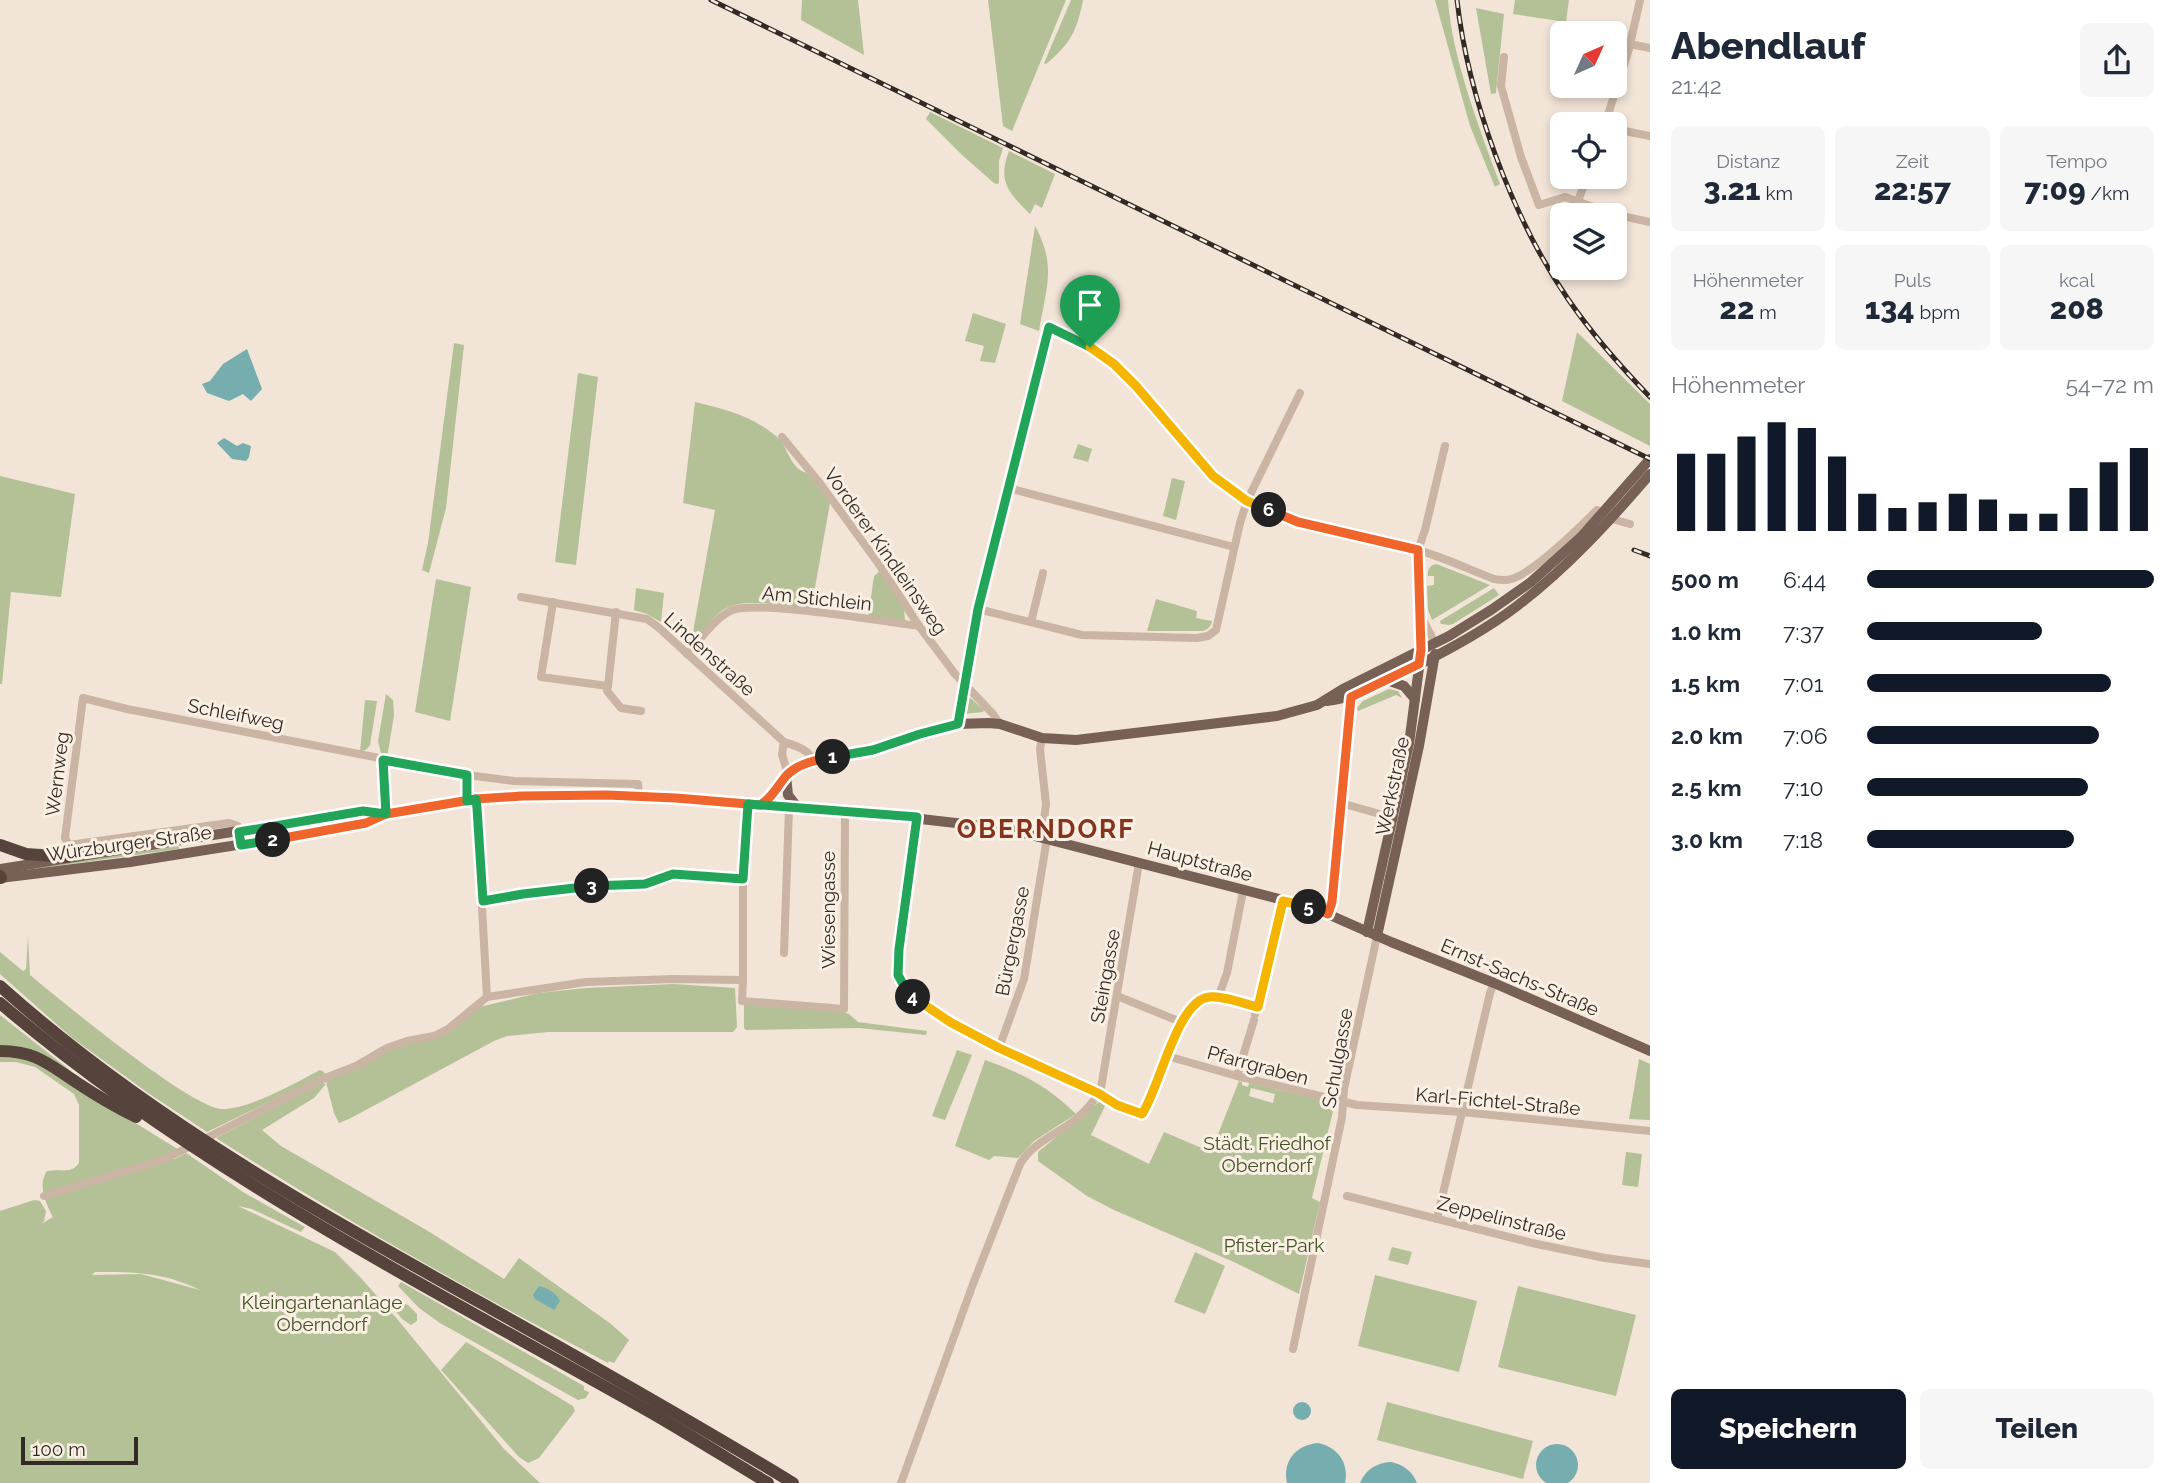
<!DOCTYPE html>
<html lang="de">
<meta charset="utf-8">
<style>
:root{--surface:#fff;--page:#f6f6f7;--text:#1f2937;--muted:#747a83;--accent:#111827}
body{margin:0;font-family:Raleway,sans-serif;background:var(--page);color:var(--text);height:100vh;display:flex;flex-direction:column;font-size:26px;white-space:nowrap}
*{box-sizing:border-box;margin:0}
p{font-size:23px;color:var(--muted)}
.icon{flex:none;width:38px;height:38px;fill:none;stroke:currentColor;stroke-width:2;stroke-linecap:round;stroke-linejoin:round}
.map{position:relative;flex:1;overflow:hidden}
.side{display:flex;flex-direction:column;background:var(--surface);width:525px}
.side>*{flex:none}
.needle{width:46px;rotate:45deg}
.controls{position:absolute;left:1550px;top:21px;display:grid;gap:14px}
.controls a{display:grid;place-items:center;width:77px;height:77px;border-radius:10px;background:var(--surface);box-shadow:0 4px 10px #0003;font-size:35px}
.scale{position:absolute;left:21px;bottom:18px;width:117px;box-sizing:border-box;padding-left:7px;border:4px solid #342a25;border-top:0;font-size:19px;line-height:24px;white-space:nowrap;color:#342a25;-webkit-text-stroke:5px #f9efe3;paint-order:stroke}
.pin{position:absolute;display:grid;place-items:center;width:60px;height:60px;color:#fff;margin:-72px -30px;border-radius:50% 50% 50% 0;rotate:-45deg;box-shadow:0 0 7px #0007}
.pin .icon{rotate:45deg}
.km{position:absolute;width:35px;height:35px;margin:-18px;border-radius:50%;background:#222;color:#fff;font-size:19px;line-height:35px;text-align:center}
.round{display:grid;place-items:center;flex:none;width:74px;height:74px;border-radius:10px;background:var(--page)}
.head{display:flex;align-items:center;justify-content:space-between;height:119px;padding:0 21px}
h1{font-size:38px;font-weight:800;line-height:52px}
.stats{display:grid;grid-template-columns:repeat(3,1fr);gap:10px;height:119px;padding:7px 21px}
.stats div{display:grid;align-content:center;border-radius:10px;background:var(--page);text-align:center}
.stats b{font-size:30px;font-weight:800}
.stats small{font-size:19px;font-weight:400}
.stats p{font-size:19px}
.chart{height:196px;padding:14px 21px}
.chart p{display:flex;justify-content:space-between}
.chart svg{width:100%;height:126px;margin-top:7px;stroke:var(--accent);stroke-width:6}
.cta{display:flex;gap:14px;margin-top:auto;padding:14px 21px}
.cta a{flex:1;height:80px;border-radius:10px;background:var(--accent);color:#fff;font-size:28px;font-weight:800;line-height:80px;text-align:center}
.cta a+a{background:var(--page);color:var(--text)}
ul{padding:0 21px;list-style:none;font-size:23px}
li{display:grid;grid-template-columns:112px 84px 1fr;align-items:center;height:52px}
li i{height:18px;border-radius:9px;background:var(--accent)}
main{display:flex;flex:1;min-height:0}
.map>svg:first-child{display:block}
.green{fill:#b4c197;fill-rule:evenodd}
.water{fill:#76aeaf}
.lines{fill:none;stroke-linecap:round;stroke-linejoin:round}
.minor{stroke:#cab4a3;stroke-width:8}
.major{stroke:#776056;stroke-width:10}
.highway{stroke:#56433c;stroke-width:12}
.rail-casing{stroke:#342a25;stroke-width:5}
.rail{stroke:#f9efe3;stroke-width:2.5;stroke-dasharray:8;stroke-linecap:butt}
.split-1-casing{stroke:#fff;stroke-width:14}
.split-2-casing{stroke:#fff;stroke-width:14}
.split-3-casing{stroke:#fff;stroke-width:14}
.split-4-casing{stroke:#fff;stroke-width:14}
.split-5-casing{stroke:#fff;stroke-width:14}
.split-6-casing{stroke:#fff;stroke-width:14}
.split-7-casing{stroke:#fff;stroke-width:14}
.split-1{stroke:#22a559;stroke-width:9}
.split-2{stroke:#f0652b;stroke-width:9}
.split-3{stroke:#22a559;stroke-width:9}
.split-4{stroke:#22a559;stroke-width:9}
.split-5{stroke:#f5b400;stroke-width:9}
.split-6{stroke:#f0652b;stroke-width:9}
.split-7{stroke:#f5b400;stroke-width:9}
.labels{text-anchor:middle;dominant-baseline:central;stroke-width:6;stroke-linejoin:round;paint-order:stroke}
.street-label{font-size:19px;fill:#342a25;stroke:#f9efe3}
.park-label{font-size:19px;fill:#455329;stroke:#f9efe3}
.district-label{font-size:26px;font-weight:bold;letter-spacing:2px;fill:#85331c;stroke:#f9efe3}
</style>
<main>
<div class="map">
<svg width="1650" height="1483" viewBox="0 0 1650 1483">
<rect width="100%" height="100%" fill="#f2e4d7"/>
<!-- green -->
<g class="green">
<polygon points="802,0 858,0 864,55 801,20"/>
<polygon points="988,0 1066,0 1012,131 1003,126"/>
<path d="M 1071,0 L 1083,0 C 1077,31 1070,44 1046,64 L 1044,63 Z"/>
<path d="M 1435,0 L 1448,0 C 1452,58 1480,130 1500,184 L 1495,187 L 1470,126 Z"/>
<polygon points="1515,0 1569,0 1566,22 1513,14"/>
<polygon points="1476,8 1504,14 1496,93 1491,94"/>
<polygon points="930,112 1003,148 999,161 999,183 997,184 994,183 961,154 926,119"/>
<path d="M 1009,151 L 1055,174 L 1042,208 L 1035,204 L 1030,214 C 1009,193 997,182 1009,151 Z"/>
<path d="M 1035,226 C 1057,266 1046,288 1039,331 L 1020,324 Z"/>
<polygon points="973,313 1006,324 995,363 980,361 984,346 965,341"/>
<polygon points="1577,332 1650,404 1650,446 1562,401"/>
<polygon points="454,343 464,345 446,508 429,573 422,570 428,543"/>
<polygon points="578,373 598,377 576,565 555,562"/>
<path d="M 695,402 C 725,409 753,416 777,437 C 789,448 790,470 808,473 L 830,503 L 811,610 C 787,607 744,596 723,610 C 711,618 702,633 693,644 L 691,643 L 715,510 L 683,503 Z"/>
<polygon points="1078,444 1092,449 1088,462 1073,458"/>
<polygon points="0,476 75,494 61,597 11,592 2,684 0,684"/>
<polygon points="1172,478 1185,481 1176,520 1163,516"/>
<path d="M 1436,564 L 1439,565 L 1490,585 L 1432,620 L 1428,610 L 1427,586 L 1434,585 L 1434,576 L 1428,576 C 1427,570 1430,565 1436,564 Z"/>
<polygon points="880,571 904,609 905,620 902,622 868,618 874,576"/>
<polygon points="436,579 471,587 450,721 415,712"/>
<polygon points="636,588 664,593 661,622 647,614 634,610"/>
<polygon points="1494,588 1499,595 1453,624 1449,625 1441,624 1440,621"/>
<path d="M 1156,599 L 1197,611 L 1196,618 L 1212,621 C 1211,627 1208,629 1203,631 L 1147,631 Z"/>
<polygon points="1389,689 1398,691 1402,698 1396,695 1358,711 1357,708 1363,701"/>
<polygon points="386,694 393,700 394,715 387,758 382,757 378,741"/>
<polygon points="967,695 984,710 983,712 963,714"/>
<polygon points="365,700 377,701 370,745 367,749 360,752"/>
<polygon points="178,833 179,836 66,851 35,849 81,847"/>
<polygon points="178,845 179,849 13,872"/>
<path d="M 28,936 L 30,975 C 60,1000 191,1108 222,1109 C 250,1109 295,1083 320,1070 L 324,1072 L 325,1075 L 207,1132 L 148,1093 L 71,1037 L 0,974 L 0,952 L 23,971 L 26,969 Z"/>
<polygon points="674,984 735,988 737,1027 733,1032 548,1032 507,1036 494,1041 349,1119 339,1123 334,1113 325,1078 387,1048 435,1037 475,1008 538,993 586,988"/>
<polygon points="744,1002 835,1010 849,1014 858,1022 927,1031 926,1035 859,1028 746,1030 744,1028"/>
<polygon points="0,1015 71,1071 70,1073 0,1047"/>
<polygon points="957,1050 972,1055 945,1120 932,1116"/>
<path d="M 0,1054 L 29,1057 L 179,1150 L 162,1160 L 175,1159 L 186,1153 L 243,1192 L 305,1227 L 301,1232 L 252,1209 L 238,1206 L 335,1252 L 361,1278 L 398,1320 L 504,1449 L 540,1483 L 0,1483 L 0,1211 L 34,1200 L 40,1201 L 46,1211 L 44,1221 L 41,1224 L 53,1217 C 46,1204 37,1184 47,1171 C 60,1168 71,1175 79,1163 L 79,1105 L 74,1094 L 35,1067 L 16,1062 L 0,1062 ZM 95,1272 C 135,1272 163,1272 200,1290 L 141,1274 L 92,1275 Z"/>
<polygon points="1639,1059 1650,1064 1650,1120 1629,1119"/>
<path d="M 985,1060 C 1023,1074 1047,1085 1076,1114 L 1034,1141 L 1018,1158 L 994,1156 L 989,1160 L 955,1146 Z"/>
<path d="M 1239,1081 L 1242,1082 L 1242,1085 L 1248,1087 L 1249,1083 L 1335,1103 L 1312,1198 L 1320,1202 L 1299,1294 L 1236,1263 L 1114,1210 L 1087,1196 L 1038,1161 L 1038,1152 L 1100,1101 L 1106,1104 L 1091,1135 L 1149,1164 L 1164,1132 L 1211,1152 ZM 1251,1088 L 1275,1094 L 1273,1103 L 1249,1096 Z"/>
<path d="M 322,1083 L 326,1084 L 314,1098 L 262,1130 L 281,1146 L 428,1231 L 504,1279 L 519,1258 L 611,1324 L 629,1340 L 614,1363 L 609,1361 L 608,1363 C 474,1293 343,1219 216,1138 Z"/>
<polygon points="1626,1152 1642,1154 1638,1187 1622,1185"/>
<polygon points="1392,1247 1412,1252 1408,1265 1388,1260"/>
<polygon points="1195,1252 1225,1266 1205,1314 1174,1302"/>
<polygon points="1375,1275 1477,1301 1459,1372 1358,1346"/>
<polygon points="401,1282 584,1386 584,1390 589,1392 586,1398 578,1400 440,1323 419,1308 398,1286"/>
<polygon points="1518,1286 1636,1315 1616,1396 1498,1367"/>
<polygon points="402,1303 408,1305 417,1314 417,1321 411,1325 402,1319 395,1310 395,1306"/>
<polygon points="466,1342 573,1406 575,1411 539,1458 528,1463 519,1457 441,1370"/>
<polygon points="1387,1402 1533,1441 1523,1479 1377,1440"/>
</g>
<!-- water -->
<g class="water">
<polygon points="247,349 262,389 251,401 243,394 229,401 207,393 202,384 210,381 223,364"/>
<polygon points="224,438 237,446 243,443 251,446 249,457 246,461 232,459 217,443"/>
<path d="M 539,1286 C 547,1287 557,1294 560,1301 L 554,1310 L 535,1299 L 533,1295 Z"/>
<circle cx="1302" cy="1411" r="9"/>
<path d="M 1318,1443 C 1338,1447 1349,1463 1345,1483 L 1287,1483 C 1282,1461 1296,1445 1318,1443 Z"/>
<circle cx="1557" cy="1465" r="21"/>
<path d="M 1391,1462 C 1404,1465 1412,1471 1417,1483 L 1360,1483 C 1366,1469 1376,1463 1391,1462 Z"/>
</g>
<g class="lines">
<!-- minor -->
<g class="minor">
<polyline points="1630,44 1650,48"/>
<polyline points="1504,57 1501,86 1521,157 1539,205 1565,197 1613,214 1650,222"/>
<polyline points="1605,124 1629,49 1640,0"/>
<polyline points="1615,129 1650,136"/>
<polyline points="1578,201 1587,177"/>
<polyline points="782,437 819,482 878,563 919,626 955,674 993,714 1000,724"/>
<polyline points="1008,488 1234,547"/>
<path d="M 521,597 L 647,619 L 658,627 L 784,742 C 796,746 809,749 814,762"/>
<polyline points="553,602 541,677 608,686 616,612"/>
<polyline points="978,609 1082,635 1197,638 1208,636 1216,630 1240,523 1247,501 1300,393"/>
<polyline points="1420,614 1435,643"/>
<polyline points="1031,622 1043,573"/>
<polyline points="1421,650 1418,550 1425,530 1445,446"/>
<path d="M 687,654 C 700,640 713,620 730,611 C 752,599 886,622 919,626"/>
<polyline points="608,686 607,691 621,708 641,711"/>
<path d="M 958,724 L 978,609 L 1049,327 C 1110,352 1136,385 1177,435 C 1194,455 1210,477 1232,492 C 1280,525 1358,535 1414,549 C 1441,556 1468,569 1494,579 C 1500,580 1505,581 1511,579 C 1534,573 1579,528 1597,510 L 1612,519 L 1630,524"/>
<polyline points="1042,738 1040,749 1046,804 1042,837"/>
<polyline points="784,742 782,754 788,775"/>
<polyline points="383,760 386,814"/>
<polyline points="476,799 487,997"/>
<polyline points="467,801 467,775"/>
<polyline points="1341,803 1394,818"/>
<path d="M 917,817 L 899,949 L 898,975 L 908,993 L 924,1006 L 950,1022 L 999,1048 L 1098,1093 L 1117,1105 L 1142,1114 L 1147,1106 C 1156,1083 1182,998 1210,997 C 1225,996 1243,1004 1258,1007"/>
<polyline points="239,832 238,826 229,823 69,845 65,838 83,698 127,709 467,775 514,781 638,784 639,796"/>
<polyline points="483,901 566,888 645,884 673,874 743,879"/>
<polyline points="1328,914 1332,902 1351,697"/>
<polyline points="784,953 789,808"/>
<polyline points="743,980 743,879 748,804"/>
<polyline points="1117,996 1181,1022"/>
<polyline points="487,997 586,982 673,979 743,980 742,1001 844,1009 845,811"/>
<polyline points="1218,998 1227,973 1243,891"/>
<polyline points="1255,1014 1283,900"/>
<polyline points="999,1048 1024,979 1047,838"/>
<polyline points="1167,1056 1237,1076 1357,1105 1462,1112 1650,1131"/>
<polyline points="1237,1076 1254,1020"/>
<polyline points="44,1196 163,1160 325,1078 356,1066 387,1048 407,1041 434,1036 448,1029 487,997"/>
<polyline points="1347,1196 1532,1243 1605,1258 1650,1264"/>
<polyline points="1437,1219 1490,993 1494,983"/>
<polyline points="1293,1349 1342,1117 1344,1089 1377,936"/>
<path d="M 901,1483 L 973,1284 L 1020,1164 C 1033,1142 1058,1134 1076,1119 C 1087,1110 1095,1100 1101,1088 L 1139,863"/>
</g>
<!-- major -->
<g class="major">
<polyline points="1387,680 1404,686 1415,699"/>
<path d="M 1327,701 C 1356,698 1380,683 1406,671 C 1445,652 1483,632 1517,606 C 1567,568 1609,522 1650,474"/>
<polyline points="786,776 788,795 798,808"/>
<polyline points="760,805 769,800 788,775 803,765 873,750 920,734 958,724 988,723 1000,724 1042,738 1076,740 1277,716 1317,705 1343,689 1449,636 1491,610 1531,582 1581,537 1650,459"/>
<polyline points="0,869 363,811 383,814"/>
<polyline points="0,878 130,862 313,833 366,823 386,814 476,799 522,796 607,795 676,798 860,812 1008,829 1314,908 1391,942 1494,983 1650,1051"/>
<polyline points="1367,932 1409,744 1420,660"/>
<polyline points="1377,936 1419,746 1435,654"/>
</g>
<!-- highway -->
<g class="highway">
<polyline points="0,845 26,854 67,857"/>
<polyline points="0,876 1,878"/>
<path d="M 0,986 C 146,1117 319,1213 490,1308 C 592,1365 693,1422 793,1483"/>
<path d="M 0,1003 C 196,1170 427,1286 650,1412 C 690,1435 728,1459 768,1483"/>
<path d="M 0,1051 C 37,1051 49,1065 79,1084 C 97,1096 116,1107 136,1117"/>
</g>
<defs>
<g id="rail">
<polyline points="711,0 1650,459"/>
<path d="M 1457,0 C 1468,97 1512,218 1568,299 C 1592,334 1620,366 1650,397"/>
<polyline points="1634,550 1650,556"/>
</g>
</defs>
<!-- rail casing -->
<use href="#rail" class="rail-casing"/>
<!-- rail -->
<use href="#rail" class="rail"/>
</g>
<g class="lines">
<defs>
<polyline id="split-1" points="833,757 873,750 920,734 958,724 978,609 1049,327 1090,347"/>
<path id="split-2" d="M 273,840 L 366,823 L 386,814 L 476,799 L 522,796 L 607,795 L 676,798 L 760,805 C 772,798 777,787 786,776 C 798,763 816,760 833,757"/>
<polyline id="split-3" points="273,840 241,845 239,832 363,811 386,814 383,760 467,775 467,801 476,799 477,808 483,901 523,894 592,886"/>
<polyline id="split-4" points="592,886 645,884 673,874 743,879 748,804 917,817 899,949 898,975 908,993 913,997"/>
<path id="split-5" d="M 913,997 L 950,1022 L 999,1048 L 1098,1093 L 1117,1105 L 1142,1114 C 1159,1090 1177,1000 1209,997 C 1221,995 1245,1004 1258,1007 L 1283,901 L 1309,907"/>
<polyline id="split-6" points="1269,510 1298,522 1418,550 1421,650 1419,664 1351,697 1332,902 1328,914 1309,907"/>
<polyline id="split-7" points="1090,347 1114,364 1136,386 1213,476 1247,501 1269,510"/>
</defs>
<!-- split-1 casing -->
<use href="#split-1" class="split-1-casing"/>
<!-- split-2 casing -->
<use href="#split-2" class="split-2-casing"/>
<!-- split-3 casing -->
<use href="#split-3" class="split-3-casing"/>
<!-- split-4 casing -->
<use href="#split-4" class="split-4-casing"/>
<!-- split-5 casing -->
<use href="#split-5" class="split-5-casing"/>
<!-- split-6 casing -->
<use href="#split-6" class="split-6-casing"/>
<!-- split-7 casing -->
<use href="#split-7" class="split-7-casing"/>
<!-- split-1 -->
<use href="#split-1" class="split-1"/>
<!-- split-2 -->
<use href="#split-2" class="split-2"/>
<!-- split-3 -->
<use href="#split-3" class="split-3"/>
<!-- split-4 -->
<use href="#split-4" class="split-4"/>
<!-- split-5 -->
<use href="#split-5" class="split-5"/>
<!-- split-6 -->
<use href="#split-6" class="split-6"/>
<!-- split-7 -->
<use href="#split-7" class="split-7"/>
</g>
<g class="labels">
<!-- street labels -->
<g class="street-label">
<text transform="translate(886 551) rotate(55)">Vorderer Kindleinsweg</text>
<text transform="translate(817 598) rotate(6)">Am Stichlein</text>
<text transform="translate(710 654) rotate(42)">Lindenstraße</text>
<text transform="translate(236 714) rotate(11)">Schleifweg</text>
<text transform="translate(57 774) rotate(-83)">Wernweg</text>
<text transform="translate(1392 786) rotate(-78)">Werkstraße</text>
<text transform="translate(129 843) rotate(-8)">Würzburger Straße</text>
<text transform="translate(1200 861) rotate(15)">Hauptstraße</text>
<text transform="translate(828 910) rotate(-90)">Wiesengasse</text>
<text transform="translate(1012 941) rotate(-79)">Bürgergasse</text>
<text transform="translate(1105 976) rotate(-80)">Steingasse</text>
<text transform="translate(1520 977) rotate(23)">Ernst-Sachs-Straße</text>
<text transform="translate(1337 1058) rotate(-80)">Schulgasse</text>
<text transform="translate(1258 1065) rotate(15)">Pfarrgraben</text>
<text transform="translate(1498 1101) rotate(5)">Karl-Fichtel-Straße</text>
<text transform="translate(1502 1218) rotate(14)">Zeppelinstraße</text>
</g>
<!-- park labels -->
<g class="park-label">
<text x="1267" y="1143">Städt. Friedhof<tspan x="1267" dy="22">Oberndorf</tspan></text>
<text x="1274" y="1245">Pfister-Park</text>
<text x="322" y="1302">Kleingartenanlage<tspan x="322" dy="22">Oberndorf</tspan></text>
</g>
<!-- district labels -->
<g class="district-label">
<text x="1046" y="829">OBERNDORF</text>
</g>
</g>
</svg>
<div class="controls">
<a><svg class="needle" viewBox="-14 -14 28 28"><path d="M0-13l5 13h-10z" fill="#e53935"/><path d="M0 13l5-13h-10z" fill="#747a83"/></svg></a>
<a><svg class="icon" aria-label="locate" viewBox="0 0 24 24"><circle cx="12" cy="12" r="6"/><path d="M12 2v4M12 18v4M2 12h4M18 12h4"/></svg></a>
<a><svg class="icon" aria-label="layers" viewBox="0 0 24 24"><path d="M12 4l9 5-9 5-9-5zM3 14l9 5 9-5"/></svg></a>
</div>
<div class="scale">100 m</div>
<div class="pin" style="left:1090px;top:347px;background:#1e9e55"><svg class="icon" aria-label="arrive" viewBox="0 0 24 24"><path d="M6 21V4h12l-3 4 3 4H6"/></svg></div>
<b class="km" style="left:833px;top:757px">1</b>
<b class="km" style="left:273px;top:840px">2</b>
<b class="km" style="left:592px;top:886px">3</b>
<b class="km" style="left:913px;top:997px">4</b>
<b class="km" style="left:1309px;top:907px">5</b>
<b class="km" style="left:1269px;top:510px">6</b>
</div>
<section class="side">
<div class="head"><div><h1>Abendlauf</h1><p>21:42</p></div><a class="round"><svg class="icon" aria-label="share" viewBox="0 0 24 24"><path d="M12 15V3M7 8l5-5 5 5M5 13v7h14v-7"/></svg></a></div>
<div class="stats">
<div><p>Distanz</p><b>3.21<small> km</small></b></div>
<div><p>Zeit</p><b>22:57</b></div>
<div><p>Tempo</p><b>7:09<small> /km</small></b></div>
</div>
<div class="stats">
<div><p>Höhenmeter</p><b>22<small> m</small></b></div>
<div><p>Puls</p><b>134<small> bpm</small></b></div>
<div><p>kcal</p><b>208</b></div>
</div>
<div class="chart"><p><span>Höhenmeter</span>54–72 m</p>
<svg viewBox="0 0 160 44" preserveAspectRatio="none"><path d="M5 44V17M15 44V17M25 44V11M35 44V6M45 44V8M55 44V18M65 44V31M75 44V36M85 44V34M95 44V31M105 44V33M115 44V38M125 44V38M135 44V29M145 44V20M155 44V15"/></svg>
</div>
<ul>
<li><b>500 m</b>6:44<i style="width:100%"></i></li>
<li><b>1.0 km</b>7:37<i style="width:61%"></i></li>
<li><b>1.5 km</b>7:01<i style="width:85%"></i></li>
<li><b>2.0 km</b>7:06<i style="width:81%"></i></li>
<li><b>2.5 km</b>7:10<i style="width:77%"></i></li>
<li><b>3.0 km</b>7:18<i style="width:72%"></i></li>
</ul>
<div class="cta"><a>Speichern</a><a>Teilen</a></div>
</section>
</main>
